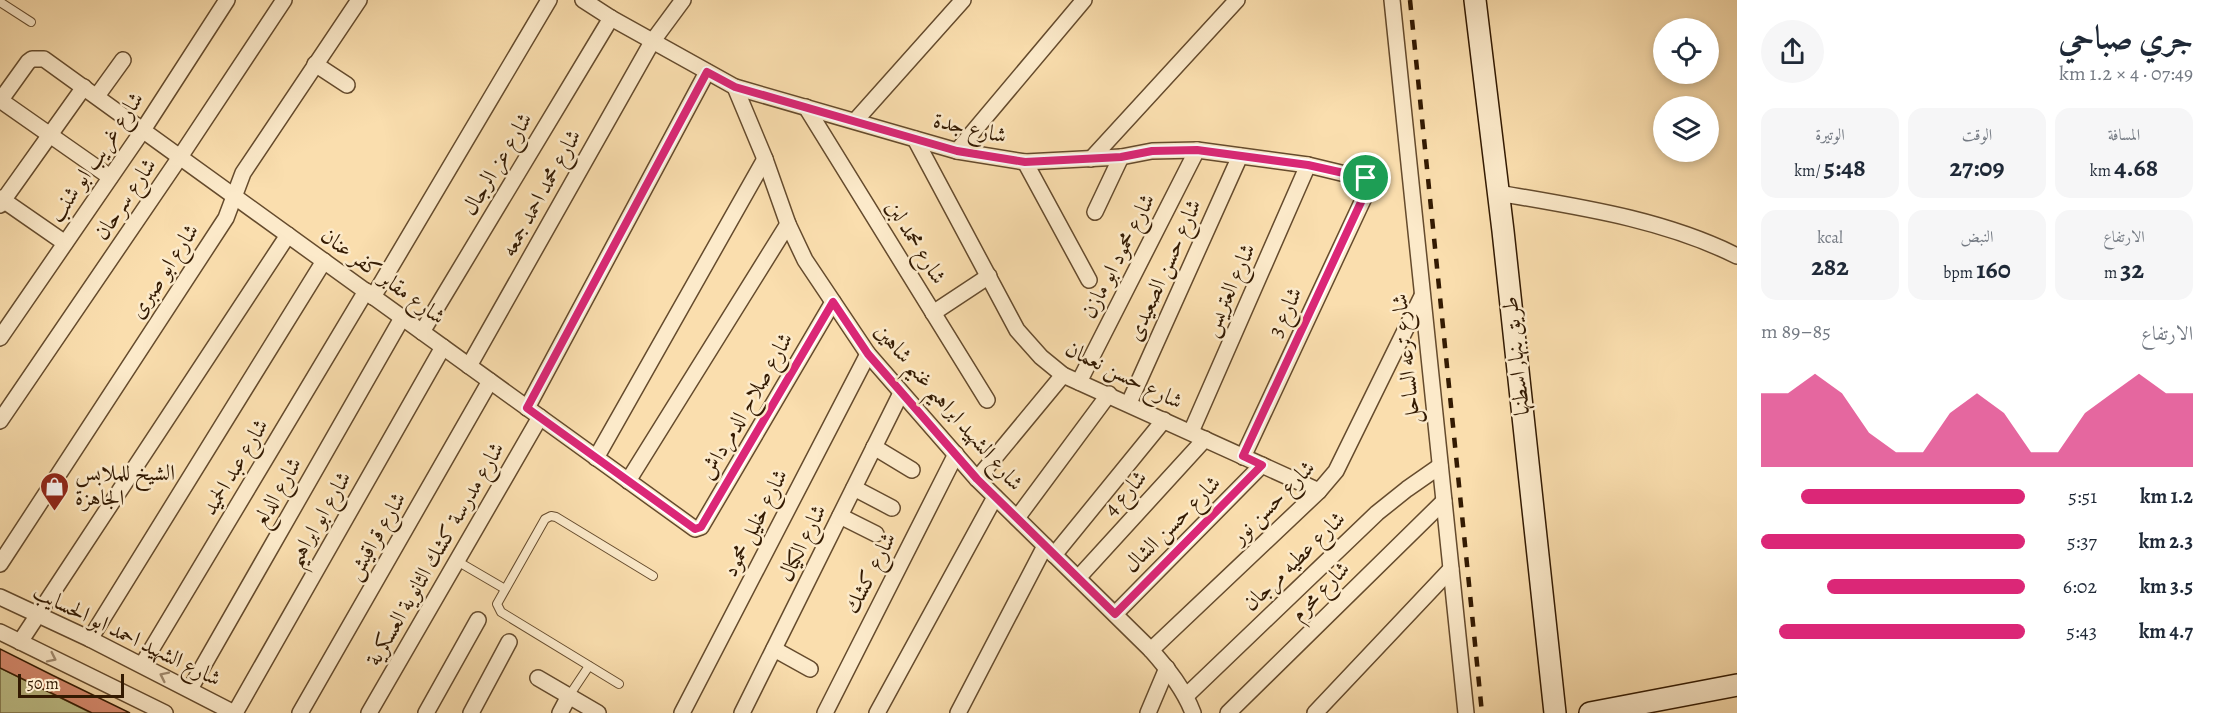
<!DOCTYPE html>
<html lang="ar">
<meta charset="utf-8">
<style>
:root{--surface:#fff;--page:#f6f6f7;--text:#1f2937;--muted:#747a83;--accent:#db2777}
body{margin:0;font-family:Alegreya,Amiri,serif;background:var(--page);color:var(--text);direction:rtl;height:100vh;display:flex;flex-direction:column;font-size:22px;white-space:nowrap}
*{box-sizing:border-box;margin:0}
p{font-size:20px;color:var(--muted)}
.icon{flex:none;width:33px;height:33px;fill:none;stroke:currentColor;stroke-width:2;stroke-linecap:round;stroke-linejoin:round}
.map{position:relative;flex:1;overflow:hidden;direction:ltr}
.details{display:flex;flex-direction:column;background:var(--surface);width:480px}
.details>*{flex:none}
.fabs{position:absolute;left:1653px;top:18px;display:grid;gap:12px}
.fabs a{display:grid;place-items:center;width:66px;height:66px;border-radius:50%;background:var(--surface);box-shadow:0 3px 9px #0003;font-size:30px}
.scale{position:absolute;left:18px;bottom:15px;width:106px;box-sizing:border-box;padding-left:6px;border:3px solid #331a02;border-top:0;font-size:16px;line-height:21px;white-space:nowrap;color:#331a02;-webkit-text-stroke:4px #fceaca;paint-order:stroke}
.pin{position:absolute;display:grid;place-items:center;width:51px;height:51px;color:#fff;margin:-26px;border:3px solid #fff;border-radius:50%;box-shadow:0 2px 6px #0007}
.round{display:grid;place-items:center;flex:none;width:63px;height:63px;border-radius:32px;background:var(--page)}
.summary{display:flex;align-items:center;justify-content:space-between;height:102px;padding:0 24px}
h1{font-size:33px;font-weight:700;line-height:45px}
.metrics{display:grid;grid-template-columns:repeat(3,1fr);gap:9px;height:102px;padding:6px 24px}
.metrics div{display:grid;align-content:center;border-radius:15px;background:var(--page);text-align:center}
.metrics b{font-size:26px;font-weight:700}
.metrics small{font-size:16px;font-weight:400}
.metrics p{font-size:16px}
.chart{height:168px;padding:12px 24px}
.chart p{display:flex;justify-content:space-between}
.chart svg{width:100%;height:108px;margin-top:6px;fill:var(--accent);opacity:.7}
ul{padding:0 24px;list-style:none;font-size:20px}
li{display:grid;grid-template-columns:96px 72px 1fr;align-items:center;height:45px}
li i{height:15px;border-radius:8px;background:var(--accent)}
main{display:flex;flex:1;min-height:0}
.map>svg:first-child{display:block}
.green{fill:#bfc18a;stroke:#796e46;stroke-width:1.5}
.building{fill:#db8d72;stroke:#331a02;stroke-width:1.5}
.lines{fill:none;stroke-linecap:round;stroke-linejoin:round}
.service-casing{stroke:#654b2d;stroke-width:10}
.minor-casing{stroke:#654b2d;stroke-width:18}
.secondary-casing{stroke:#331a02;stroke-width:24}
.service{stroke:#fceaca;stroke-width:8}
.minor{stroke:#fceaca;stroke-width:15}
.secondary{stroke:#fceaca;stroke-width:21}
.rail{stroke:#331a02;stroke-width:4.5;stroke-dasharray:10 10;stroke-linecap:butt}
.oneway{stroke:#a28c70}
.route-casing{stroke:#fff;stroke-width:12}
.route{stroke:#db2777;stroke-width:8}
.labels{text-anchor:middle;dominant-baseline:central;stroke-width:5;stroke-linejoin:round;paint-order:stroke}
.street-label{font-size:22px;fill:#331a02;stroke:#fceaca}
.poi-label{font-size:22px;fill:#331a02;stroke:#fceaca;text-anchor:start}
</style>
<main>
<section class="details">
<div class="summary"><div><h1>جري صباحي</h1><p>07:49 · 4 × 1.2 km</p></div><a class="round"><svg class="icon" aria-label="share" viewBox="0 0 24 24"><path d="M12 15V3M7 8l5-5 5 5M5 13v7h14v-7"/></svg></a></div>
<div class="metrics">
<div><p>المسافة</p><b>4.68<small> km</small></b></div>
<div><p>الوقت</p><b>27:09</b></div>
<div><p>الوتيرة</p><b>5:48<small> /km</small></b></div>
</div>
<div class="metrics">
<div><p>الارتفاع</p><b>32<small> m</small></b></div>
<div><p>النبض</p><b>160<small> bpm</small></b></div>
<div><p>kcal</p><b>282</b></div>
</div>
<div class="chart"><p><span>الارتفاع</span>85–89 m</p>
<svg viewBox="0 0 160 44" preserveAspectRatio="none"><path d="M0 44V14L10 14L20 6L30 14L40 30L50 38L60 38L70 22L80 14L90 22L100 38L110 38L120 22L130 14L140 6L150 14L160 14V44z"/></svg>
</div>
<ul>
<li><b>1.2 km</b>5:51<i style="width:85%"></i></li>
<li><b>2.3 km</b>5:37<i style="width:100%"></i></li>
<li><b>3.5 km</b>6:02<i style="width:75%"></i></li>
<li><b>4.7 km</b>5:43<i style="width:93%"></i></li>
</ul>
</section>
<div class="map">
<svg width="1737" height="713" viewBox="0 0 1737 713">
<rect width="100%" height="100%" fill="#fadeae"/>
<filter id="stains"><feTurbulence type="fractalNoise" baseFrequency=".00333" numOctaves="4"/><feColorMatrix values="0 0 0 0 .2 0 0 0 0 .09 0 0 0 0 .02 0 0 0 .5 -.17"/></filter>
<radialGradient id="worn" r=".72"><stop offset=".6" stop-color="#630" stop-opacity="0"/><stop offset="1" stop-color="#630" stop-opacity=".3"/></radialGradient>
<!-- green -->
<polygon class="green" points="0,668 91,713 0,713"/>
<!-- building -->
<polygon class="building" points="0,649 52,675 130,713 92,713 39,687 0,668"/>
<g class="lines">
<defs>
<g id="service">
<polyline points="0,2 31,22"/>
<polyline points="457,561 505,589"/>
<polyline points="619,684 501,612 497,604 545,519 551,516 556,517 653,576"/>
<polyline points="569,696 589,666"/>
</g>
<g id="minor">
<polyline points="583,0 611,18 735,87 957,151 1025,162 1121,157 1152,151 1197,150 1308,165 1366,179 1369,182 1369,187 1243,457"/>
<polyline points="1392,0 1466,713"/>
<polyline points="315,64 347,85"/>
<path d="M 735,87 L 765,159 L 788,224 L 805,260 L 868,354 L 977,479 L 1151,650 C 1168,669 1184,689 1193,713"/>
<polyline points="97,96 123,60"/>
<polyline points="0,100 110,177"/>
<polyline points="0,101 28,62 32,59 44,59 695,529 701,527 833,302"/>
<polyline points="806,107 987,400"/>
<polyline points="855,121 963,0"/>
<polyline points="915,139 1017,330 1041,357 1063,375 1319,491"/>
<polyline points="957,151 1084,0"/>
<polyline points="1091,159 1237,0"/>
<polyline points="1025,162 1089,280"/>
<path d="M 1498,193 C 1579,207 1663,219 1737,256"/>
<polyline points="0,198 65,243"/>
<polyline points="0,205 84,87"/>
<polyline points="1095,212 1121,157"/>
<polyline points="373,297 549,0"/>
<polyline points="933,313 989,276"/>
<polyline points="422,332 611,18"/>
<polyline points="0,338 143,130 227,0"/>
<polyline points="469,366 652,42 683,0"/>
<polyline points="1079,382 1197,150"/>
<polyline points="1129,403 1240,156"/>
<polyline points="527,408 707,72"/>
<polyline points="0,421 180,157 284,0"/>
<polyline points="1191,432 1308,165"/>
<polyline points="874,447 912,470"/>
<polyline points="596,458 765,159"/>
<polyline points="977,479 1063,375"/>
<polyline points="628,481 788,224"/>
<polyline points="854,488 892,508"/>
<polyline points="840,516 876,534"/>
<polyline points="1017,518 1109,394"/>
<polyline points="1054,555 1164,420"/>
<polyline points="0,564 226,218 243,173 359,0"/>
<polyline points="1078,578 1205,439"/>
<polyline points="0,597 90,639 234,713"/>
<polyline points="1115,614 1262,465"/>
<polyline points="0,632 165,713"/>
<polyline points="90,639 324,261"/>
<polyline points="20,642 288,235"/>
<polyline points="774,649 810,669"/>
<polyline points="1151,650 1319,491 1336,471 1422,296"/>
<polyline points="142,665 366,291"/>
<polyline points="538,678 598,713"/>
<polyline points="190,689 402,318"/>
<polyline points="1186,696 1377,513 1407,489 1440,466"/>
<polyline points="235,713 443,347"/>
<polyline points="300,713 490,381"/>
<polyline points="369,713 540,417"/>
<polyline points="426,713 478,620"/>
<polyline points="471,713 509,642"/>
<polyline points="560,713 569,696"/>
<polyline points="682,713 868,354"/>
<polyline points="742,713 901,393"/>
<polyline points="825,713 956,454"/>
<polyline points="877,713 995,497"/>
<polyline points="958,713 1045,546"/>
<polyline points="1148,713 1167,668"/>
<polyline points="1228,713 1444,501"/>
<polyline points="1315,713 1451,569"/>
</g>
<g id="secondary">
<polyline points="1475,0 1503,231 1555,713"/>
<polyline points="1590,713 1737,685"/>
</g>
</defs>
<!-- service casing -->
<use href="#service" class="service-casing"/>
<!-- minor casing -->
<use href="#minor" class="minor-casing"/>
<!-- secondary casing -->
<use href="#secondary" class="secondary-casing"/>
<!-- service -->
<use href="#service" class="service"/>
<!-- minor -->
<use href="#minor" class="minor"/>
<!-- secondary -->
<use href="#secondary" class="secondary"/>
<!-- rail -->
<polyline class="rail" points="1410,0 1482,713"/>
</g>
<!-- one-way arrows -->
<defs><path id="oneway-chevron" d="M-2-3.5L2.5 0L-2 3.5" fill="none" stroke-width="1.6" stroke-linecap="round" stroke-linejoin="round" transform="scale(1.5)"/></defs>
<g class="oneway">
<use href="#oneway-chevron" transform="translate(52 658) rotate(26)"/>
<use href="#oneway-chevron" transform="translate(164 676) rotate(-154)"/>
</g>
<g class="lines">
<defs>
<polygon id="route" points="707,72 735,87 957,151 1025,162 1121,157 1152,151 1197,150 1308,165 1366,178 1368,182 1368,187 1243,456 1262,465 1115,614 977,479 868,354 833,302 701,527 695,529 527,408"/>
</defs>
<!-- route casing -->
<use href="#route" class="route-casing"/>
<!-- route -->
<use href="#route" class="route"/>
</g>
<!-- icons -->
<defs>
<symbol id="shop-pin" viewBox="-11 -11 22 30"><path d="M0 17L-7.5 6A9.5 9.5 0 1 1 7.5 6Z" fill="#8f2418" stroke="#fceaca"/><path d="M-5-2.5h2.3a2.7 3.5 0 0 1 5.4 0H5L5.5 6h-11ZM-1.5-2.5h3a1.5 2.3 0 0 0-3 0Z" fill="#fff"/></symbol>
</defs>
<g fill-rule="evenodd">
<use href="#shop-pin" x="38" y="470" width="33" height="45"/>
</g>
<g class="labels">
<!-- street labels -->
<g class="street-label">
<text transform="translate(970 128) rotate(13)">شارع جدة</text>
<text transform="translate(96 157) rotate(-56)">شارع غريب ابو شنب</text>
<text transform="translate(497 164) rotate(-59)">شارع عز الرجال</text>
<text transform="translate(541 193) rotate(-61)">شارع محمد احمد جمعه</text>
<text transform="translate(125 199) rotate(-56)">شارع سرحان</text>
<text transform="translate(916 242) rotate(58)">شارع محمد لبن</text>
<text transform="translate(1118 256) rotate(-63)">شارع محمود ابو مازن</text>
<text transform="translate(1164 270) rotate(-66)">شارع حسن الصعيدى</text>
<text transform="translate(164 271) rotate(-57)">شارع ابو صبرى</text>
<text transform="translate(383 276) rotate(36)">شارع مقابر كفر عنان</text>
<text transform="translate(1229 290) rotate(-66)">شارع العتريس</text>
<text transform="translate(1285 312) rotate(-65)">شارع 3</text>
<text transform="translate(1516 356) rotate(-96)">طريق بنها, اسطنها</text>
<text transform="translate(1406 359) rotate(-96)">شارع ترعه الساحل</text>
<text transform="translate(1124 375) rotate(26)">شارع حسن نعمان</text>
<text transform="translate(746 406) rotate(-60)">شارع صلاح الدمرداش</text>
<text transform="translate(949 407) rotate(49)">شارع الشهيد ابراهيم غنيم شاهين</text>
<text transform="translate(235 467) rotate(-59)">شارع عبد الحميد</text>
<text transform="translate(277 492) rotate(-60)">شارع الدلع</text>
<text transform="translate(1125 493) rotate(-48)">شارع 4</text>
<text transform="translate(1273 502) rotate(-45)">شارع حسن نور</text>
<text transform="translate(319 519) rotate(-60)">شارع ابو ابراهيم</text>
<text transform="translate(755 523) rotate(-63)">شارع خليل محمود</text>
<text transform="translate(1172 524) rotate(-45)">شارع حسن الشال</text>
<text transform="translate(376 536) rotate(-60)">شارع قراقيش</text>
<text transform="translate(802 543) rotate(-64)">شارع الكيال</text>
<text transform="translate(435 554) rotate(-60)">شارع مدرسة كشك الثانوية العسكرية</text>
<text transform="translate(1294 561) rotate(-44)">شارع عطيه مرجان</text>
<text transform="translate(870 573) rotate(-63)">شارع كشك</text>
<text transform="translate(1320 591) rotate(-45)">شارع محرم</text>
<text transform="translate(127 635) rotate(26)">شارع الشهيد احمد ابو الحسايب</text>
</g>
<!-- poi labels -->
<g class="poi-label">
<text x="75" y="473">الشيخ للملابس<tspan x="75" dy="25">الجاهزة</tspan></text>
</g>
</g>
<rect width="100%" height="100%" filter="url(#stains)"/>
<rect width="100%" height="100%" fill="url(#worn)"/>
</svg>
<div class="fabs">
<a><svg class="icon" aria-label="locate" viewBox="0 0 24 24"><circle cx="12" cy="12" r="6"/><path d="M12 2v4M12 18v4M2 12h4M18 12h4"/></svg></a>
<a><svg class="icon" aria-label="layers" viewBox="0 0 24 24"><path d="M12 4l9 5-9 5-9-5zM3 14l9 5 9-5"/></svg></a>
</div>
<div class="scale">50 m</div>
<div class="pin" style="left:1366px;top:178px;background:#1e9e55"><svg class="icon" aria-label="arrive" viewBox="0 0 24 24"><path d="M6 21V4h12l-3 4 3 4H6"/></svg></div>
</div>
</main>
